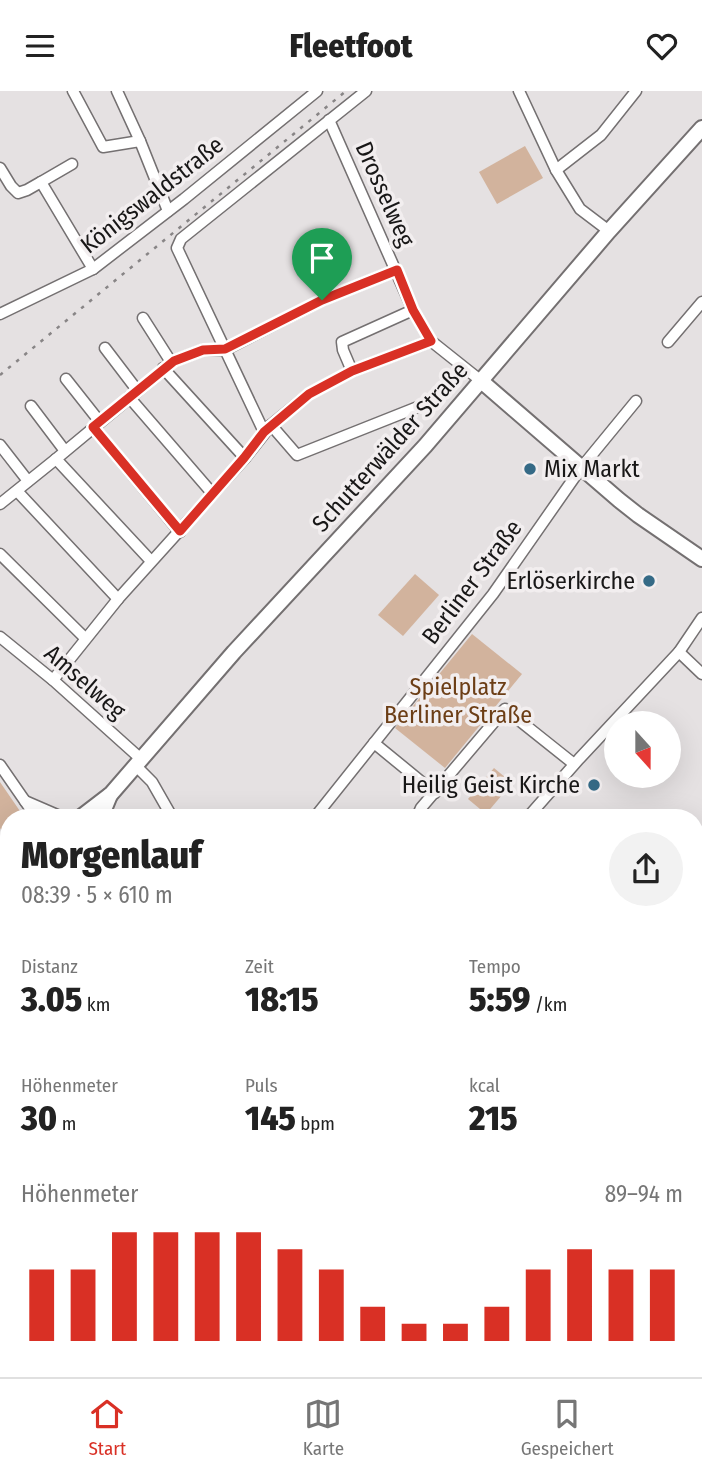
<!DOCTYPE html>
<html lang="de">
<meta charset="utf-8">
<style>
:root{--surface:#fff;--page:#f2f2f2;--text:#222;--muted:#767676;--line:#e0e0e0;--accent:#d93025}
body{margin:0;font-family:"Fira Sans Condensed",sans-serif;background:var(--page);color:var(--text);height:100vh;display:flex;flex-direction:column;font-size:26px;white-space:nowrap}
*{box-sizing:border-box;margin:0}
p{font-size:23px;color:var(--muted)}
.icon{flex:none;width:38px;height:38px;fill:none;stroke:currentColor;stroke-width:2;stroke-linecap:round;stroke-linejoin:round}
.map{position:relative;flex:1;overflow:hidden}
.drawer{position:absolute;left:0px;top:718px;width:704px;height:569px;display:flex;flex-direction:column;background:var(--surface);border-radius:28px 28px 0 0;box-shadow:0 7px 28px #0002}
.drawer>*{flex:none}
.needle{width:46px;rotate:159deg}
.tools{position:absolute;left:604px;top:620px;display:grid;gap:14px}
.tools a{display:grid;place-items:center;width:77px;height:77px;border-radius:50%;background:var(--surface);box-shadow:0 7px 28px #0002;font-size:35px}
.pin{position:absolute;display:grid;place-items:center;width:60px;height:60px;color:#fff;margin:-72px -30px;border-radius:50% 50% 50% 0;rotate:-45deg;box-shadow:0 0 7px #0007}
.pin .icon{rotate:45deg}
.round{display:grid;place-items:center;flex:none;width:74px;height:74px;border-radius:37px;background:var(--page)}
.headline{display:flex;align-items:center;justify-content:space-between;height:119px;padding:0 21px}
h1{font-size:38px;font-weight:800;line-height:52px}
.stats{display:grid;grid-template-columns:repeat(3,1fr);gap:10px;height:119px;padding:7px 21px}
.stats div{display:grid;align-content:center}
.stats b{font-size:35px;font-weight:800}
.stats small{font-size:19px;font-weight:400}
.stats p{font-size:19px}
.chart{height:196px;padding:14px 21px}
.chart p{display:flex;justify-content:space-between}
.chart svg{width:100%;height:126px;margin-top:7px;stroke:var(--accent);stroke-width:6}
header{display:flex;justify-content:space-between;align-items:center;height:91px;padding:0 21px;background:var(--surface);font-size:32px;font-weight:800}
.dock{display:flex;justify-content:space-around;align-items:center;height:98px;border-top:2px solid var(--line);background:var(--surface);font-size:19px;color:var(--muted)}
.dock a{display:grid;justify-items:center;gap:4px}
.dock .on{color:var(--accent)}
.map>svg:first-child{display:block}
.green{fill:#d2b39d}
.forest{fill:#c99a77}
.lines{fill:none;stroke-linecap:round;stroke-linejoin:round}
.street-casing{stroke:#747071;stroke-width:13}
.secondary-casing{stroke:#747071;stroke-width:18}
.highway-casing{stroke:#747071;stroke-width:23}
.street{stroke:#fff;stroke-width:10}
.secondary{stroke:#fff;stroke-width:14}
.highway{stroke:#fff;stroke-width:19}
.rail{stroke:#888586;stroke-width:2.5;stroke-dasharray:3.5 7;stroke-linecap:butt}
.route-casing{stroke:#fff;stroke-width:14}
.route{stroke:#d93025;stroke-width:9}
.poi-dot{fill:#356a86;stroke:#f2eeef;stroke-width:2.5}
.labels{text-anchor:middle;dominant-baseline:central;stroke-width:7;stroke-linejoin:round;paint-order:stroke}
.street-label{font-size:24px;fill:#181717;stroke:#f2eeef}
.poi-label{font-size:24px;fill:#181717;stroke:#f2eeef;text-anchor:end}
.park-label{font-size:24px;fill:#6c3e16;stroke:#f2eeef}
</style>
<header><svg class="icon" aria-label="menu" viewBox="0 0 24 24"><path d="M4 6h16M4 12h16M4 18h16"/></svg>Fleetfoot<svg class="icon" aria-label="heart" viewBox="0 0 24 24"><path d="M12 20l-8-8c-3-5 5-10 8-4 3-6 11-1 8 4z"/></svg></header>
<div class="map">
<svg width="702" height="1286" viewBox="0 0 702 1286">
<rect width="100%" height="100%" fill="#e5e1e2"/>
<!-- green -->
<g class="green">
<polygon points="525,55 543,87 497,113 479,81"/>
<polygon points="415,483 439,504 403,545 378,524"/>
<polygon points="472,543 522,583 445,677 395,637"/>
<polygon points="494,677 512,692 486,723 468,708"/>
<polygon points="0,691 24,726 9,726 9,751 0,737"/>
<polygon points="695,774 699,821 702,835 702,948 695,939"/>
<polygon points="695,1063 702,1075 702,1194 695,1208"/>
<polygon points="135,1278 220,1278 222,1286 131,1286"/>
</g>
<!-- forest -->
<g class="forest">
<polygon points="244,1278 347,1278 369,1286 247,1286"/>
<polygon points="394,1278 474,1278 507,1286 416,1286"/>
</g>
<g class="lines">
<defs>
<g id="street">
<polyline points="73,0 103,56 140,50"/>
<polyline points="117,0 140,50 168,120"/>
<polyline points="519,0 556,79 580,118 609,140"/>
<polyline points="329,29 413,219 431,250 480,289"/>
<polyline points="0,77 11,95 18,102 27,99 41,91 93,178"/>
<polyline points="556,79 601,44 636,0"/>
<polyline points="41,91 72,73"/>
<polyline points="413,219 342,251 343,259 352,280 431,250"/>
<polyline points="0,223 93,178 184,108 317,0"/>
<polyline points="143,227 171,271"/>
<polyline points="668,251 702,211"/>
<polyline points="105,257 137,299"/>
<polyline points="163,277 245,367"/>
<polyline points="66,288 100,331"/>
<polyline points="129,306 212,402"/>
<polyline points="31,315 65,360"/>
<polyline points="271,334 297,364 433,310"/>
<polyline points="93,336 180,441"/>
<polyline points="264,341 177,157 181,148 366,0"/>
<polyline points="0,354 28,390"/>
<polyline points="56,368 151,470"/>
<polyline points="17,400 118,508"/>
<polyline points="0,413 56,368 174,270 203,259 225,259 322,209 397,179"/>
<polyline points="0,463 85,547"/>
<polyline points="0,546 53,589 141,668"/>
<polyline points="679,561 702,583"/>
<polyline points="53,589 118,508 245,367 271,334 309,303 352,280"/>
<polyline points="374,652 435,702"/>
<polyline points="0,674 36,726"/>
<polyline points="135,674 152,691 172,726"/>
<polyline points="25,710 62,726"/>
<polyline points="315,726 493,503 581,377 636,310"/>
<polyline points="417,726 421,717 505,618 574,673"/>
<polyline points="528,726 579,668 679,561 702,527"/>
<polyline points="695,1042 702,1055"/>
<polyline points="695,1228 702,1217"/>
<polyline points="695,1241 702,1247"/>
<polyline points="593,1278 600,1278"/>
</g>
<g id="secondary">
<polyline points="480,289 619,409 638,424 702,468"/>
<polyline points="81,726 111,703 234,561 425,355 609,140 702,37"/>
<polyline points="101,726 110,704"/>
<polyline points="0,834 9,823"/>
</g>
<g id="highway">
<polyline points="0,804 9,820"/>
<polyline points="232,1278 234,1286"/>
<polyline points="369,1278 389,1286"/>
<polyline points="125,1286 129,1278"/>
</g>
</defs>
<!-- street casing -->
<use href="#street" class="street-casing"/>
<!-- secondary casing -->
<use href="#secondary" class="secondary-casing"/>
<!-- highway casing -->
<use href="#highway" class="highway-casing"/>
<!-- street -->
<use href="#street" class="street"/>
<!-- secondary -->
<use href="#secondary" class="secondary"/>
<!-- highway -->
<use href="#highway" class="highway"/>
<!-- rail -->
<polyline class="rail" points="0,284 346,0"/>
</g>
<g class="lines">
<defs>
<polygon id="route" points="397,179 413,219 431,250 352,280 309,303 264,341 244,367 180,440 93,336 174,270 203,259 225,258 322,209"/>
</defs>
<!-- route casing -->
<use href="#route" class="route-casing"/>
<!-- route -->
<use href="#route" class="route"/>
</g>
<!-- markers -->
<g class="poi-dot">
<circle cx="530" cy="378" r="7"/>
<circle cx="649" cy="490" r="7"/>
<circle cx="594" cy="694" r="7"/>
</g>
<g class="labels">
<!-- street labels -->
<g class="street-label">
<text transform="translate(385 103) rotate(66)">Drosselweg</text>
<text transform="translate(152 104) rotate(-38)">Königswaldstraße</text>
<text transform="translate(390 356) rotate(-48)">Schutterwälder Straße</text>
<text transform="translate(472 491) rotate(-53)">Berliner Straße</text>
<text transform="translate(85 591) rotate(41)">Amselweg</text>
</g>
<!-- poi labels -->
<g class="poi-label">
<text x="544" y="378" text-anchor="start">Mix Markt</text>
<text x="635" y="490">Erlöserkirche</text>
<text x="580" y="694">Heilig Geist Kirche</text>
</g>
<!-- park labels -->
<g class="park-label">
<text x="458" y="596">Spielplatz<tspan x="458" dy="28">Berliner Straße</tspan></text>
</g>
</g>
</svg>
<div class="tools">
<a><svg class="needle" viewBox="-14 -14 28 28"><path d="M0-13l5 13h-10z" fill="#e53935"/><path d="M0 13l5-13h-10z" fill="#767676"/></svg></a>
</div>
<div class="pin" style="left:322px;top:209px;background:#1e9e55"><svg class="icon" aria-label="arrive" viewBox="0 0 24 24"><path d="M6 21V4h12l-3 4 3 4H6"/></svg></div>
<section class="drawer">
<div class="headline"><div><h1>Morgenlauf</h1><p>08:39 · 5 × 610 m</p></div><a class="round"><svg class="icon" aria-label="share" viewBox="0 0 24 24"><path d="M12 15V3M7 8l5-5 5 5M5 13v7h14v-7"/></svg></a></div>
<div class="stats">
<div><p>Distanz</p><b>3.05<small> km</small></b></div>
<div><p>Zeit</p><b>18:15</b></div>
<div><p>Tempo</p><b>5:59<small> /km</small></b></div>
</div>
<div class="stats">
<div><p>Höhenmeter</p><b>30<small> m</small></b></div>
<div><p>Puls</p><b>145<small> bpm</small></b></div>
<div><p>kcal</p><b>215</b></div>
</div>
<div class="chart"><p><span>Höhenmeter</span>89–94 m</p>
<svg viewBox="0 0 160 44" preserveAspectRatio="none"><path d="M5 44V19M15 44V19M25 44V6M35 44V6M45 44V6M55 44V6M65 44V12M75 44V19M85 44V32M95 44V38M105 44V38M115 44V32M125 44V19M135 44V12M145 44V19M155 44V19"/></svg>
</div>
</section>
</div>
<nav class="dock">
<a class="on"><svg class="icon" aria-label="home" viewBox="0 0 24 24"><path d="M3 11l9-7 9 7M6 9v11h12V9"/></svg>Start</a>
<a><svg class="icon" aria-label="map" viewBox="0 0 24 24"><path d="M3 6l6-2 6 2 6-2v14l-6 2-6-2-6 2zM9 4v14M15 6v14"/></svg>Karte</a>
<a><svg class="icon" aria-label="saved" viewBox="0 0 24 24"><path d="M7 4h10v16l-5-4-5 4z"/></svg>Gespeichert</a>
</nav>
